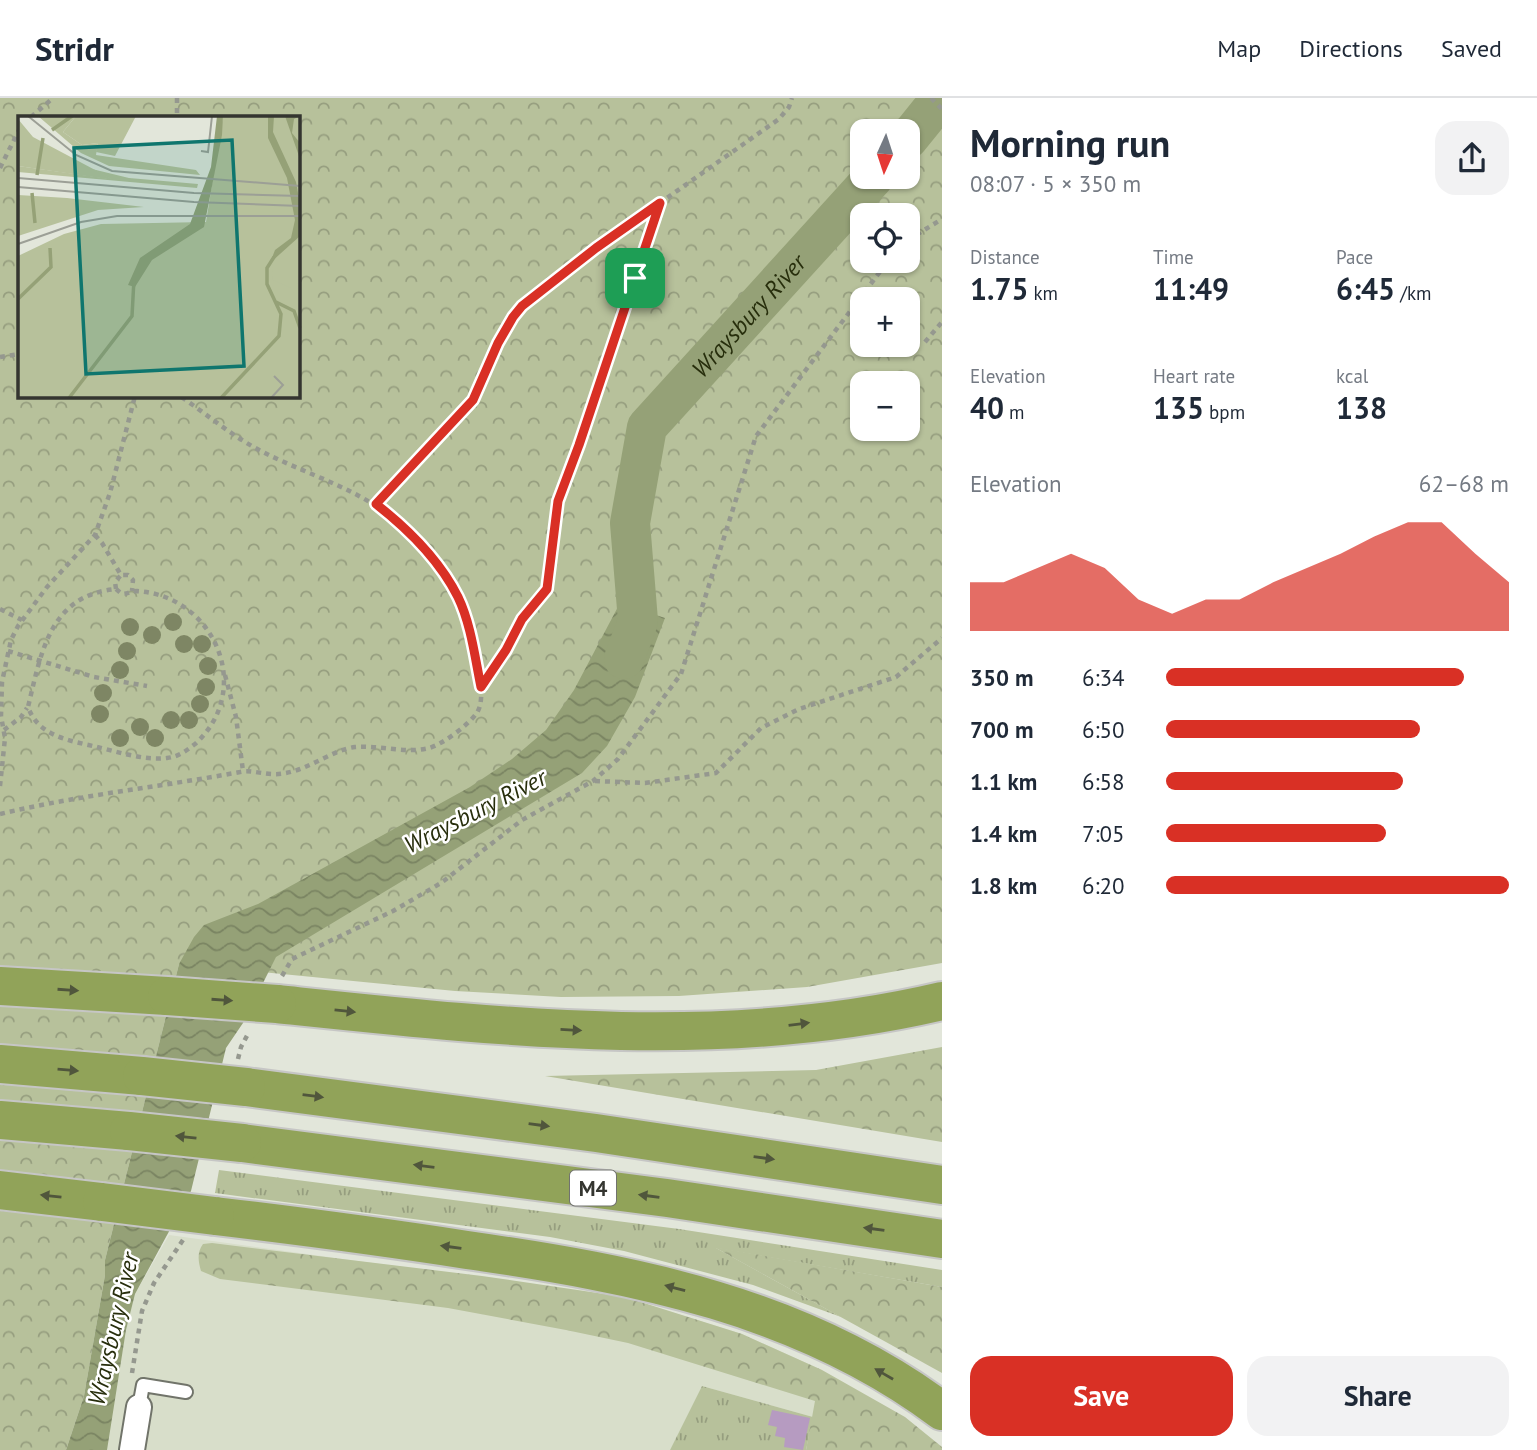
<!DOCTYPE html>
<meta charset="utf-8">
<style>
:root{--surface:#fff;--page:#f2f2f3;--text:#1f2937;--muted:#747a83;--line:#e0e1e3;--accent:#d93025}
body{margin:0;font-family:"PT Sans",sans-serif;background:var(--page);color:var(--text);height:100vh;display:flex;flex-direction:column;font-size:26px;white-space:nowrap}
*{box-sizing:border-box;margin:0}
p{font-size:23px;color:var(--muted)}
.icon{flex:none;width:38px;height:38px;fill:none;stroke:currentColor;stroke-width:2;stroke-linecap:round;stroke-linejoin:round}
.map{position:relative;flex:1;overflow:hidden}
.side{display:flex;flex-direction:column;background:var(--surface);width:595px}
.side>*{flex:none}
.needle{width:46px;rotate:183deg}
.buttons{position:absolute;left:850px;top:21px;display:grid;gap:14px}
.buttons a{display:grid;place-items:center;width:70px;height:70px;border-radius:14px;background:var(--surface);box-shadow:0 2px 5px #0004;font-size:35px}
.pin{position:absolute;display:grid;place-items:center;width:60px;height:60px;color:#fff;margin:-30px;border-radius:14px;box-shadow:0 4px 10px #0006}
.round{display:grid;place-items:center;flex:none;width:74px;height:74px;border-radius:21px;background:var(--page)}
.head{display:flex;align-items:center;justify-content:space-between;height:119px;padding:0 28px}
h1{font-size:38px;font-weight:700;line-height:52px}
.stats{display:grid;grid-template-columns:repeat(3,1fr);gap:10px;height:119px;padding:7px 28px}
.stats div{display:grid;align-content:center}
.stats b{font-size:30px;font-weight:700}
.stats small{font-size:19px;font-weight:400}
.stats p{font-size:19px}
.chart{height:196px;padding:14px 28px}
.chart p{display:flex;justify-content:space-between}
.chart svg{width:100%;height:126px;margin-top:7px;fill:var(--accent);opacity:.7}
.button{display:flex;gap:14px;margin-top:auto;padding:14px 28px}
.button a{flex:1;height:80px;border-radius:21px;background:var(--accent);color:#fff;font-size:28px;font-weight:700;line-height:80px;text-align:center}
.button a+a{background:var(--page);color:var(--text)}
ul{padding:0 28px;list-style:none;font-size:23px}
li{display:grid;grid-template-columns:112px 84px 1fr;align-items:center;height:52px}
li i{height:18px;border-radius:9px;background:var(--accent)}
header{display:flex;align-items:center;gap:42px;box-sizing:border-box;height:98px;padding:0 35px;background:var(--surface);border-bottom:2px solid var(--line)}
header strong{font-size:33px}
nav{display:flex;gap:38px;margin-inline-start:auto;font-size:24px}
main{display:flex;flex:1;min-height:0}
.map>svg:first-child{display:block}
.built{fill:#d8deca}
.grass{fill:url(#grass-tufts)}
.forest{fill:url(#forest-crowns);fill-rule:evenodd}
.water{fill:url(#water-waves)}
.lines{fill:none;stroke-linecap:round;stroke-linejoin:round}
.river{stroke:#95a177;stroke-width:40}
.building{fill:#b69bc1}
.service-casing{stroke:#71746a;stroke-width:16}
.minor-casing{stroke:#71746a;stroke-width:28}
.motorway-casing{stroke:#c6c6c5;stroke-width:42}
.path{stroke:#95988f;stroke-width:4.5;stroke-dasharray:5 5;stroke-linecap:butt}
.service{stroke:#fff;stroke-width:12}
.minor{stroke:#fff;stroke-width:24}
.motorway{stroke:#91a359;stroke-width:38}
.motorway-bridge-casing{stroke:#c6c6c5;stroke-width:42;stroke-linecap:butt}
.motorway-bridge{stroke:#91a359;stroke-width:38}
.tree{fill:#7e8664}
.oneway{fill:#50563c}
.route-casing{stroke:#fff;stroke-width:14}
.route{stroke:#d93025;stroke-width:9}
.labels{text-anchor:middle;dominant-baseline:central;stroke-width:5;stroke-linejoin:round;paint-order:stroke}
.shield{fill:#fff;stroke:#71726e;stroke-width:2}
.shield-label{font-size:21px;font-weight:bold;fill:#343530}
.water-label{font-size:24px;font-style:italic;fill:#272e0c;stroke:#fff}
.inset-river{fill:none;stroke:#95a177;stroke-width:3.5}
.inset-road{fill:none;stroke:#9c9f96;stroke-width:2}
.view{fill:#0f766e;fill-opacity:0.15;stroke:#0f766e;stroke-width:3.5}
.inset-edge{fill:none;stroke:#343530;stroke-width:3.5}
</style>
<header>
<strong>Stridr</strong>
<nav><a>Map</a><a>Directions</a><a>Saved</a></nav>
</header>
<main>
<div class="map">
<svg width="942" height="1352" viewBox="0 0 942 1352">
<defs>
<pattern id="grass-tufts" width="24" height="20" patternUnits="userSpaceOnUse" patternTransform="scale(1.75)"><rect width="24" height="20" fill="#b7c19b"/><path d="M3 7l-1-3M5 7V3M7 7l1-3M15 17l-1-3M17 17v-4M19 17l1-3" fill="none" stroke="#969e7f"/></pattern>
<pattern id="forest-crowns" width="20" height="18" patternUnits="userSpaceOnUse" patternTransform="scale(1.75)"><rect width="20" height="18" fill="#b7c19b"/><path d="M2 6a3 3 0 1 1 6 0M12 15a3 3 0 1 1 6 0" fill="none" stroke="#969e7f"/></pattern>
<pattern id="water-waves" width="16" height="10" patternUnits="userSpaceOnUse" patternTransform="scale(1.75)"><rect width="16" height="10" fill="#95a177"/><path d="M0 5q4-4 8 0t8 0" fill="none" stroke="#7a8462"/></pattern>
</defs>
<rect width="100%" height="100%" fill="#e2e6da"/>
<!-- built -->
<polygon class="built" points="169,1137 626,1200 742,1236 822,1272 813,1319 702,1288 670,1352 106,1352 126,1232 135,1196"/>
<!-- grass -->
<g class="grass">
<polygon points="219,1072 679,1131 942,1172 942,1189 716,1150 841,1219 753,1187 624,1153 550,1139 215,1095"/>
<polygon points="702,1288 813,1319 806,1352 670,1352"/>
</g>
<!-- forest -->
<g class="forest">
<path d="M 0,0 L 942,0 L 942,865 L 807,889 L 679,898 L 561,899 L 455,893 L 179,866 L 105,1162 L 105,1177 L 84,1298 L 66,1352 L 0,1352 ZM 19,19 L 298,19 L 298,298 L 19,298 ZM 863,33 L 908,33 L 908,79 L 863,79 ZM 863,117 L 908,117 L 908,163 L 863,163 ZM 863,201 L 908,201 L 908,247 L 863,247 ZM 863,285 L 908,285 L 908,331 L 863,331 Z"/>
<polygon points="942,949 942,1044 545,978 816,972"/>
<path d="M 212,1145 L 482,1178 L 625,1199 L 742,1236 L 822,1272 L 905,1319 L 942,1349 L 942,1352 L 806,1352 L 815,1303 L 628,1245 L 566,1232 L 448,1210 L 220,1181 L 201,1173 C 198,1163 197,1154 203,1146 Z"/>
<polygon points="714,1149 942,1189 942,1275"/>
</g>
<!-- water -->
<polygon class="water" points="620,505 665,520 635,599 607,648 582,675 276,859 243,925 226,950 191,1093 135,1196 126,1232 107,1352 66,1352 84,1298 105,1177 105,1162 179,866 194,839 204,827 258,806 470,689 512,661 546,632 574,592"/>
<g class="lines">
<!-- river -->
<g class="river">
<polyline points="908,41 941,0"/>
<path id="s1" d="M 624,561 L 638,523 L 630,425 L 647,329 L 874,79"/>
</g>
</g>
<!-- building -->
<polygon class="building" points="772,1312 810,1320 803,1352 784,1349 785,1340 775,1338 777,1329 768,1327"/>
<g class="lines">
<defs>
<polyline id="service" points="139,1309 143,1287 186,1294"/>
<polyline id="minor" points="132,1352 139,1309"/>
<g id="motorway">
<polyline points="0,888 167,898"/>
<path d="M 277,906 C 498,929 722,955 942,903"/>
<polyline points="0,966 142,978"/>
<polyline points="246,989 596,1035 942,1087"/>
<polyline points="0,1022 129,1033"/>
<polyline points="242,1045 667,1100 942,1141"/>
<polyline points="0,1092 102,1104"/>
<path d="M 215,1118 C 299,1128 383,1139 467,1152 C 635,1176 802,1208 942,1313"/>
</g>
</defs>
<!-- service casing -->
<use href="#service" class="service-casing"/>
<!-- minor casing -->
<use href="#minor" class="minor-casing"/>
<!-- motorway casing -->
<use href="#motorway" class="motorway-casing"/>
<!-- path -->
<g class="path">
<polyline points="177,0 177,19"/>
<polyline points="931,0 942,11"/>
<polyline points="31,19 53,0"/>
<polyline points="0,70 19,32"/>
<polyline points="908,142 942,121"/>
<polyline points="925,244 942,224"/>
<polyline points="0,259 19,256"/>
<polyline points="376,406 473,302 498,245 513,219 522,208 596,150 779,21 789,9 792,0"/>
<polyline points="95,437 102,445 121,477 128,477 133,482 132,493"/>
<path d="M 116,491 L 122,496 C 128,496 131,493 137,493 C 215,498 255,592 195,646 C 186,653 178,659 167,660 C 143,663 116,653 93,648 C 66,642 38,637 28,609 C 41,556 49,497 116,491 Z"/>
<polyline points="116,491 115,484 121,477"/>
<polyline points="0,511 22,522"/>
<polyline points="8,553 94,579 147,588"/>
<polyline points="225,577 236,619 243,673"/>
<polyline points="481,589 506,552 522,521 547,491 558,403 579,347 660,106"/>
<polyline points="4,632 21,619 27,610"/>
<polyline points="595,683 645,685 716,675 761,630 799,611 896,579 942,540"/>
<polyline points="0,688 5,640 1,618 2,584 11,542 18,528 47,489 95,437 110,395 135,298"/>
<path d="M 0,716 C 79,697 160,689 240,674 C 253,671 268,679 286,675 C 309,671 335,651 355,649 C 380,647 405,656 429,650 C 443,646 467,628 476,616 C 488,601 476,562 472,544 C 462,501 449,481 420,448 C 413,440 407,431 399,425 C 360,391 308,377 263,354 C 233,339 208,317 180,298"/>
<polyline points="282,878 292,861 393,813 441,785 522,722 593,683 618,661 681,576 756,338 888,163"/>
<polyline points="238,961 241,949 249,934"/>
<polyline points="132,1275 142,1213 154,1185 183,1142"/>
</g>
<!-- service -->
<use href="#service" class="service"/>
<!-- minor -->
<use href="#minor" class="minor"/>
<!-- motorway -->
<use href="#motorway" class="motorway"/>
<defs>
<g id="motorway-bridge">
<polyline points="167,898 277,906"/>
<polyline points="142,978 246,989"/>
<polyline points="129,1033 242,1045"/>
<polyline points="102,1104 215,1118"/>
</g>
</defs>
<!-- motorway-bridge casing -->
<use href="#motorway-bridge" class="motorway-bridge-casing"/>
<!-- motorway-bridge -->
<use href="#motorway-bridge" class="motorway-bridge"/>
</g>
<!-- trees -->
<g class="tree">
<circle cx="173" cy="524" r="9"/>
<circle cx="130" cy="529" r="9"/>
<circle cx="152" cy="537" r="9"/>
<circle cx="184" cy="546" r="9"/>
<circle cx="202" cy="546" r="9"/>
<circle cx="127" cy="553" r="9"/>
<circle cx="208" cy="568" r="9"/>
<circle cx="120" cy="572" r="9"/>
<circle cx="206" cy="589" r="9"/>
<circle cx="103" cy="595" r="9"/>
<circle cx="200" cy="606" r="9"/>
<circle cx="100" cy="616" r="9"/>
<circle cx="171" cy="622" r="9"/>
<circle cx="189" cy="622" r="9"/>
<circle cx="140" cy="629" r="9"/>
<circle cx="120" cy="640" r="9"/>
<circle cx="155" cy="640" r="9"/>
</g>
<!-- one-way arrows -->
<defs><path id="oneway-solid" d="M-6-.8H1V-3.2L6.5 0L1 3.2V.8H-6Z" transform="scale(1.75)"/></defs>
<g class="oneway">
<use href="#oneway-solid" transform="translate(68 892) rotate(4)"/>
<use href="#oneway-solid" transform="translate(222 902) rotate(4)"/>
<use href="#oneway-solid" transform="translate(345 913) rotate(6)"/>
<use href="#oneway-solid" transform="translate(799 926) rotate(-7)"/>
<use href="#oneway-solid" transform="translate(571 932) rotate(3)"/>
<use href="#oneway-solid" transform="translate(68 972) rotate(5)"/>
<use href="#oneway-solid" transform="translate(313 998) rotate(7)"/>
<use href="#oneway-solid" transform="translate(539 1027) rotate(8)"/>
<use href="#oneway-solid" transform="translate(186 1039) rotate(-174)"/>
<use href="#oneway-solid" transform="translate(764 1060) rotate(8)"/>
<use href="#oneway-solid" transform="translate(424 1068) rotate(-173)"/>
<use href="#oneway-solid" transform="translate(51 1098) rotate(-174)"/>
<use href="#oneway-solid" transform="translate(649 1098) rotate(-172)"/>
<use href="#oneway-solid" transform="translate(874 1131) rotate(-172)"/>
<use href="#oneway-solid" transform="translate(451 1149) rotate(-172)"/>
<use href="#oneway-solid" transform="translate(675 1190) rotate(-165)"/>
<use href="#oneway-solid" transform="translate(884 1276) rotate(-150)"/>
</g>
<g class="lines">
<defs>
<path id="route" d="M 660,105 L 579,347 L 558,403 L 547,491 L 522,521 L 506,552 L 481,589 C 475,560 471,526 458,499 C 440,463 408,431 376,406 L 473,302 L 498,245 L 513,219 L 522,208 L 596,150 Z"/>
</defs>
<!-- route casing -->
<use href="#route" class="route-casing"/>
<!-- route -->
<use href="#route" class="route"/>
</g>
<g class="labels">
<!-- shield labels -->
<rect class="shield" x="570" y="1072.5" width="46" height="35" rx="5"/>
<g class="shield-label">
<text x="593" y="1090">M4</text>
</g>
<!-- water labels -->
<g class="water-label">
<text stroke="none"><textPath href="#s1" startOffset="387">Wraysbury River</textPath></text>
<text transform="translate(475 713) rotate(-27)">Wraysbury River</text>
<text transform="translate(113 1231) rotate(-77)">Wraysbury River</text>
</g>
</g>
<!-- overview -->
<g transform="translate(18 18)">
<rect width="282" height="282" fill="#e2e6da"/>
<path d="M 58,0 L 118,0 L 97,40 L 78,36 L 80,27 L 64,29 L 45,16 ZM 0,50 L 93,63 L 74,53 L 111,62 L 180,68 L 179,72 L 0,56 Z" fill="#b7c19b"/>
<path d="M 20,0 L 58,0 L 45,16 L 64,29 L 80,27 L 78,39 L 178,54 L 182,59 L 91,50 L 63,37 ZM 205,0 L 282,0 L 282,282 L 0,282 L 0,140 L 46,118 L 83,108 L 188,106 ZM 0,3 L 15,21 L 96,64 L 0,50 ZM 0,79 L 49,82 L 126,91 L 80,94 L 0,120 Z" fill="#b7c19b"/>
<path d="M 282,120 L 279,171 L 282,189 L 273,172 L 255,164 L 254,148 Z" fill="#b7c19b"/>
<path d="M 199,0 L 205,0 L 204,19 L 186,111 L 134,144 L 117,171 L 110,169 L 122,142 L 172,108 L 193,51 ZM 250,0 L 256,0 L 255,16 L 278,66 L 282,88 L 282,120 L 252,147 L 257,134 L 273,122 L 277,104 L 269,62 L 250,22 ZM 267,0 L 282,0 L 276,3 L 274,17 L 282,27 L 282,43 Z" fill="#95a177"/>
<path class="inset-river" d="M 34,14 L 54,0M 19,59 L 25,22M 14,77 L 17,107M 0,183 L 33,151 L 32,132M 258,186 L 276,195 L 282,212M 51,282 L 114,200 L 116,163M 203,282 L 261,220 L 263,198 L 249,168 L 249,152 L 256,141"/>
<path class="inset-road" d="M 10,0 L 58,39 L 94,55 L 282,70M 183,35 L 190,36 L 194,0M 0,62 L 176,77 L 282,80M 0,71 L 176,86 L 282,90M 0,128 L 63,106 L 99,100 L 282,100M 253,282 L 265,269 L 256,260"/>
<path class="view" d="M 214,24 L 226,250 L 68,258 L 56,32 Z"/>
<rect width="282" height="282" class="inset-edge"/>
</g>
</svg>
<div class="buttons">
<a><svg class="needle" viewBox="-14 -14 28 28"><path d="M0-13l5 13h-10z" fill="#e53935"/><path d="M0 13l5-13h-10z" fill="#747a83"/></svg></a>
<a><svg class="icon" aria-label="locate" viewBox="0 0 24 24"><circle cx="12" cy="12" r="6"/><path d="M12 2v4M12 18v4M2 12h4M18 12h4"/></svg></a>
<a>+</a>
<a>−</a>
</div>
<div class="pin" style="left:635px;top:180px;background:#1e9e55"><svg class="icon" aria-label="arrive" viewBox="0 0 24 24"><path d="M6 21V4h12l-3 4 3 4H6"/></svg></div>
</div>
<section class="side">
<div class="head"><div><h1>Morning run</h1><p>08:07 · 5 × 350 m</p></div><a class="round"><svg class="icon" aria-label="share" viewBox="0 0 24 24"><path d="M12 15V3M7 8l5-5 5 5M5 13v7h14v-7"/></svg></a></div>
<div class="stats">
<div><p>Distance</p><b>1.75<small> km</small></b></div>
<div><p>Time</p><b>11:49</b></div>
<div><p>Pace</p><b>6:45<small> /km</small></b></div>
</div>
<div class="stats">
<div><p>Elevation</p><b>40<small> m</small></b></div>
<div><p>Heart rate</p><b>135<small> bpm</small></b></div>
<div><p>kcal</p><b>138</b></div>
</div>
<div class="chart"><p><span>Elevation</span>62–68 m</p>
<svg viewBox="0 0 160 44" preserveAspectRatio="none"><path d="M0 44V27L10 27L20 22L30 17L40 22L50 33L60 38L70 33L80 33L90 27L100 22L110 17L120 11L130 6L140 6L150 17L160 27V44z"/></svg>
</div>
<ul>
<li><b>350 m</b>6:34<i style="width:87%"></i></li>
<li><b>700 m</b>6:50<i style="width:74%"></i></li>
<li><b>1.1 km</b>6:58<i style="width:69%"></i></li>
<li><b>1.4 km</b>7:05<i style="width:64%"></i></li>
<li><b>1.8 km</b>6:20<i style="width:100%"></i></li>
</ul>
<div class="button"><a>Save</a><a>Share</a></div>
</section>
</main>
